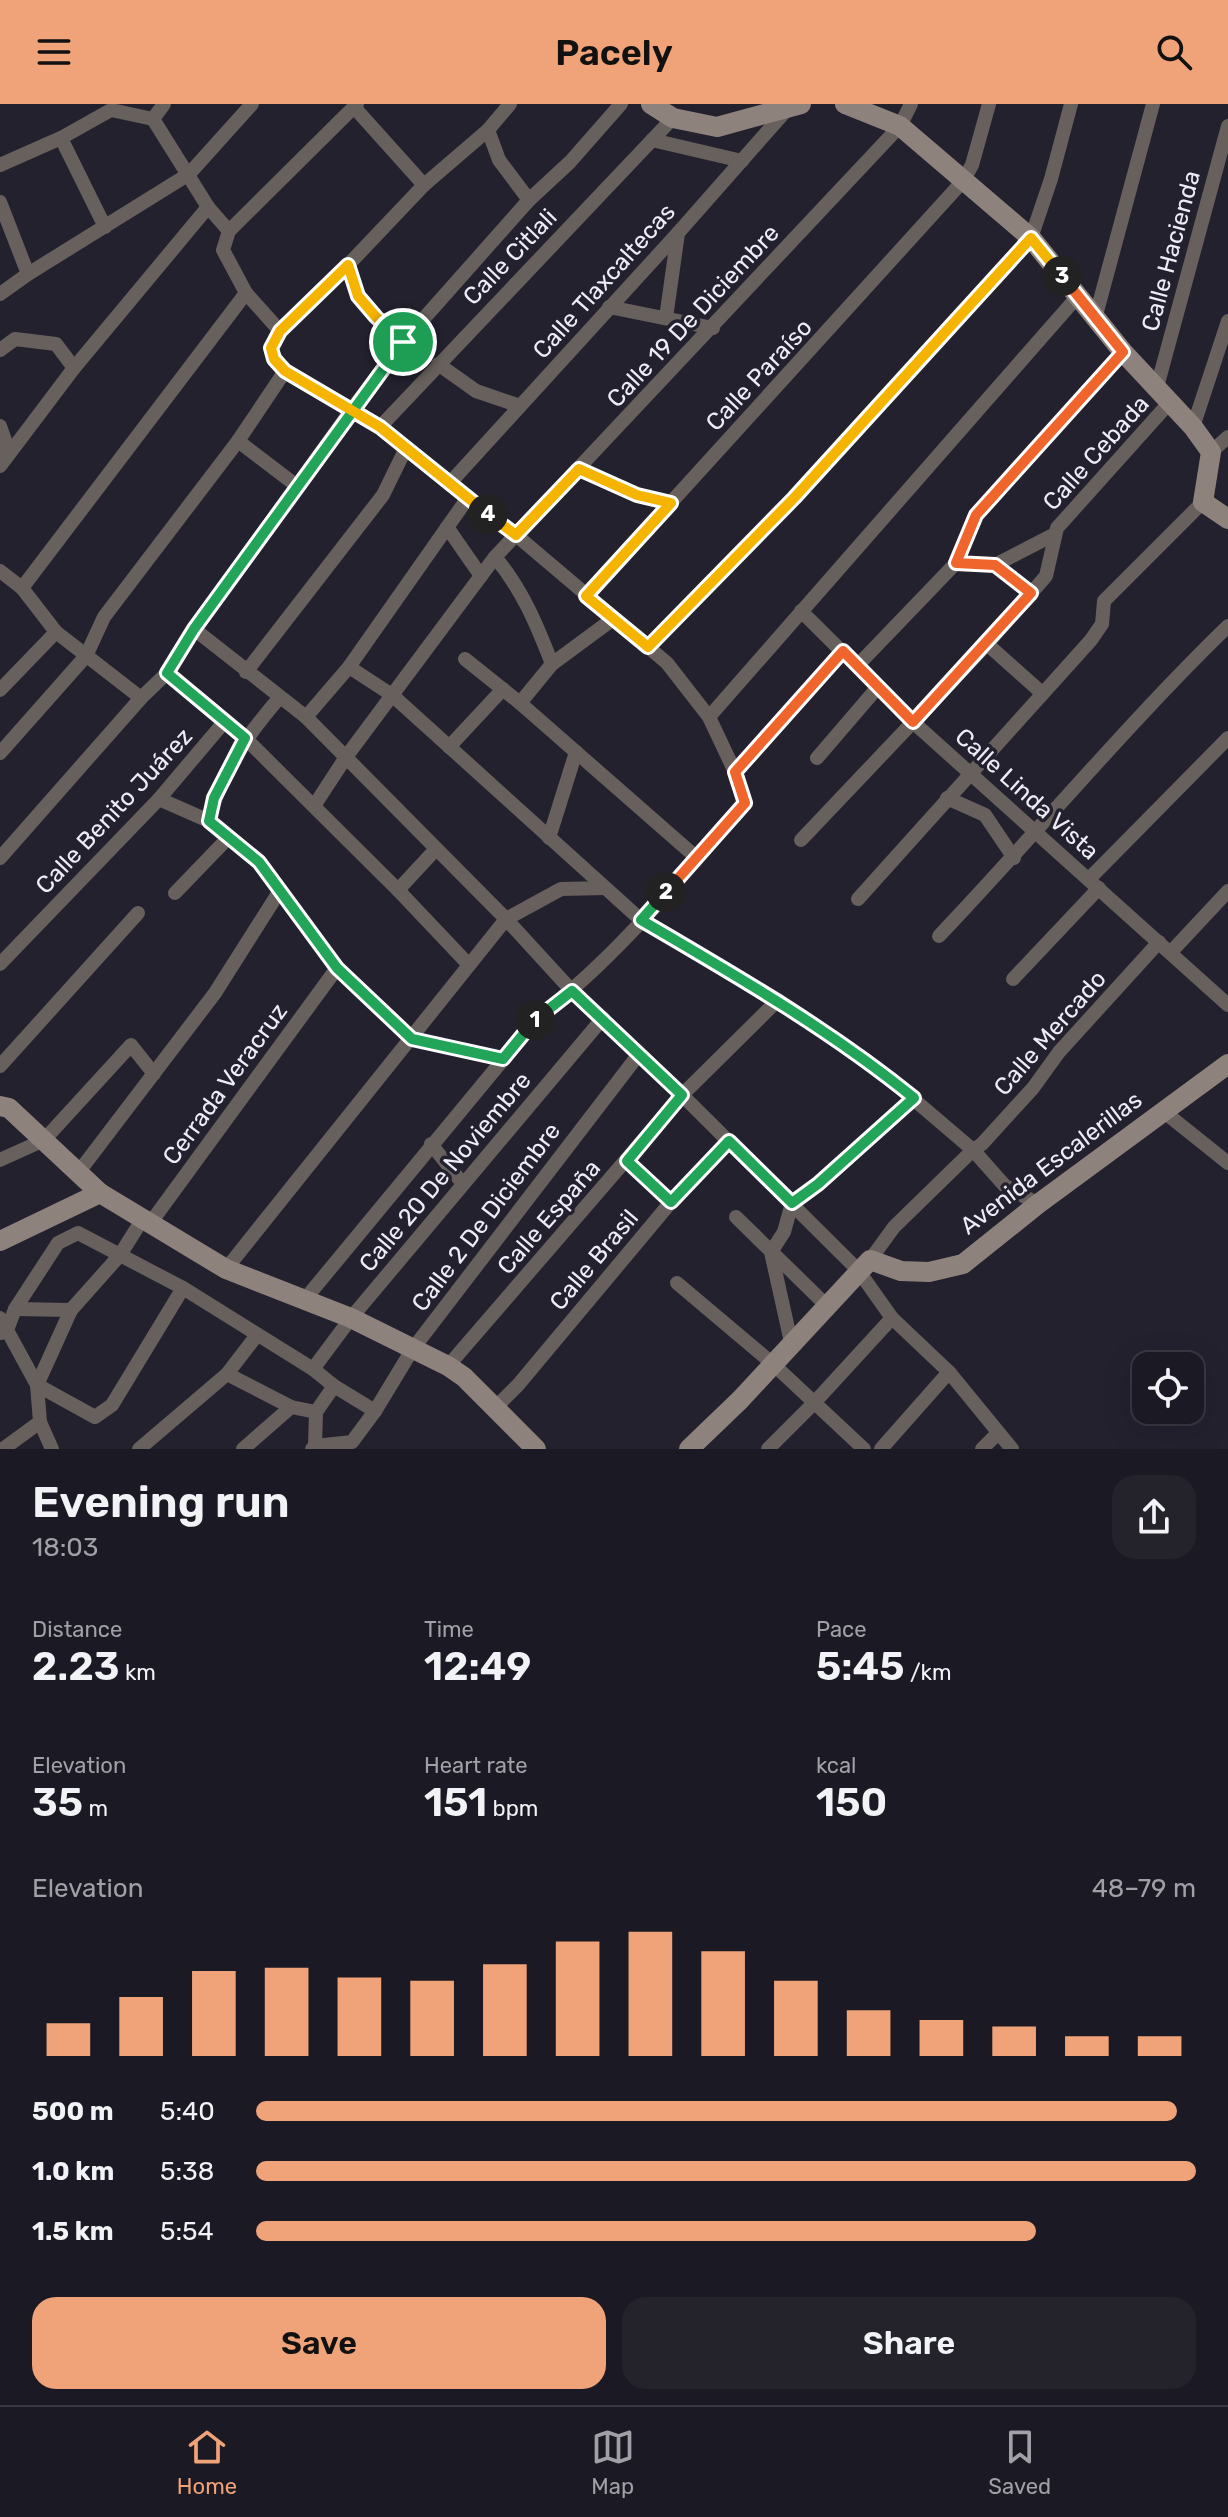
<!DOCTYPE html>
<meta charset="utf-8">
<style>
:root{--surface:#1b1923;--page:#24222b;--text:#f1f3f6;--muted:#a0a0a6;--line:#393841;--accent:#f0a378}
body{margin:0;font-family:Rubik,sans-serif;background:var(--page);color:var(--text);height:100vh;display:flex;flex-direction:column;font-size:30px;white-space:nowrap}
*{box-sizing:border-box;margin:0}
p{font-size:26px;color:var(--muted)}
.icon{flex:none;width:44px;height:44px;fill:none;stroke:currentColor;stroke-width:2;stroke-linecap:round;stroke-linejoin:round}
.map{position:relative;height:1345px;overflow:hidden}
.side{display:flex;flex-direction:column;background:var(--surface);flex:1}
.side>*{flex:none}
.controls{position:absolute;left:1132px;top:1248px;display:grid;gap:16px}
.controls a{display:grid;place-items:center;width:72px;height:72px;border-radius:16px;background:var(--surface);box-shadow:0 8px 32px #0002,0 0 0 2px var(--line);font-size:40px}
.pin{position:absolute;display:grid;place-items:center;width:68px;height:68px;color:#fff;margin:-34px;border:4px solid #fff;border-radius:50%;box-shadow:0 2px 8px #0007}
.km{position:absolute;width:40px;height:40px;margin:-20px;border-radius:50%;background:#222;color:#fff;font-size:22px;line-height:40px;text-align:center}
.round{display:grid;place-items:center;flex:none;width:84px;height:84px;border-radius:24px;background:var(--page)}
.overview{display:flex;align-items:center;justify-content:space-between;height:136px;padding:0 32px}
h1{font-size:44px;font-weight:600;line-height:60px}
.metrics{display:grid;grid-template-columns:repeat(3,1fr);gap:12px;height:136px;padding:8px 32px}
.metrics div{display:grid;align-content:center}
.metrics b{font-size:40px;font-weight:600}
.metrics small{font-size:22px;font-weight:400}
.metrics p{font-size:22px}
.chart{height:224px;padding:16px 32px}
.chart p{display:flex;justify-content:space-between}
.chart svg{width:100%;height:144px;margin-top:8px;stroke:var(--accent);stroke-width:6}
.button{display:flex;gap:16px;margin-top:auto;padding:16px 32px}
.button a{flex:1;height:92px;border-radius:24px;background:var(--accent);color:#111;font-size:32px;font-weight:600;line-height:92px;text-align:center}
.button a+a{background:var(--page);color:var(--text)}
ul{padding:0 32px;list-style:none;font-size:26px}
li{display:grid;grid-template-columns:128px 96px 1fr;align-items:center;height:60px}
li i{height:20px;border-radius:10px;background:var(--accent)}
header{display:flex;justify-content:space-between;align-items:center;height:104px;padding:0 32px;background:var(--accent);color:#111;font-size:36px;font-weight:600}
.tab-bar{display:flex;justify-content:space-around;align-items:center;height:112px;border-top:2px solid var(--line);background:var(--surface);font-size:22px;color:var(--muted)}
.tab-bar a{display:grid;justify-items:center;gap:4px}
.tab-bar .selected{color:var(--accent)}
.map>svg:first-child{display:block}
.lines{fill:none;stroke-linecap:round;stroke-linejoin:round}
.street{stroke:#67605c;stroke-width:14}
.secondary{stroke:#8e837c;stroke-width:20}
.split-1-casing{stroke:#fff;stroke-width:16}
.split-2-casing{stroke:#fff;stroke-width:16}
.split-3-casing{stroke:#fff;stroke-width:16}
.split-4-casing{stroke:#fff;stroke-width:16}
.split-5-casing{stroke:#fff;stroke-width:16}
.split-1{stroke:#22a559;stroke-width:10}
.split-2{stroke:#22a559;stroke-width:10}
.split-3{stroke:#f0652b;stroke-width:10}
.split-4{stroke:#f5b400;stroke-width:10}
.split-5{stroke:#f5b400;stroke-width:10}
.labels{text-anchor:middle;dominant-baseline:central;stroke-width:7;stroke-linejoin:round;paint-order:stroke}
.street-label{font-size:24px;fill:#eeecf6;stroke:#24212f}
</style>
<header><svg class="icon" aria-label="menu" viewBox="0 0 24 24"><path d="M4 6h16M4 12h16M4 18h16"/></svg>Pacely<svg class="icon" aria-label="search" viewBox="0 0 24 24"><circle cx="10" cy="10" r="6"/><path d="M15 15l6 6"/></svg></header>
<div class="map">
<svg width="1228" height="1345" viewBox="0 0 1228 1345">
<rect width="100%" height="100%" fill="#24212f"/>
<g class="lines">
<!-- street -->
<g class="street">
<polyline points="354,3 424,81"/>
<polyline points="153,15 208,103 229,127"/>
<polyline points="153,15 164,0"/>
<polyline points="488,26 499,56 529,96"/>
<polyline points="61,34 105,123"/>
<polyline points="652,36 742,57"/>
<polyline points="0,61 61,34 111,6 153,15"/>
<polyline points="0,98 28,170"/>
<polyline points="348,161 358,192 376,213 403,238"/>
<polyline points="0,190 28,170 189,70 252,0"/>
<polyline points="609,203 713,224"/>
<polyline points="1096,211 1153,0"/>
<polyline points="666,214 678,129"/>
<polyline points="280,227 348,161 424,81 488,26 510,0"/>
<polyline points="0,246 15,235 56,240 74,264"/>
<polyline points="438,260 476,287 520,302"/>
<polyline points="1157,283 1228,22"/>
<polyline points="0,322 5,336 1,360"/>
<polyline points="380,323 673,14"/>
<polyline points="1193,323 1228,217"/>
<polyline points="238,337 297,382"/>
<polyline points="1211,348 1228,333"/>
<polyline points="0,362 74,264 208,103"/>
<polyline points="579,365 637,391 671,399"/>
<polyline points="449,380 678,129 789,3"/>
<polyline points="447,423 481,472"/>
<path d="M 495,453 C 522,485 537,521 552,560"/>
<polyline points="956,459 995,461 1055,430"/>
<polyline points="995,461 1031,489"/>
<polyline points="0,467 22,484 56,528 141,594"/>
<polyline points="22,484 246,189"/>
<polyline points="586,492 963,77 972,61 989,0"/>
<polyline points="801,507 913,618 1228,901"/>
<polyline points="194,525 306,613 506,815 572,887 682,991 858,1166 892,1214 949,1268 1012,1345"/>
<polyline points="987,540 1042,589"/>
<polyline points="648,543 794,394 1031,134 1051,75 1071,0"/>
<polyline points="465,555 520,599 697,754"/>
<polyline points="857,562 956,459 976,411 1123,248"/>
<polyline points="349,563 392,591 641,816 778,896 877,964 973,1046 1005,1082 1038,1100"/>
<polyline points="246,568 383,391 406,344"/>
<polyline points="167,569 245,634 398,786 469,861"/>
<polyline points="0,586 56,528"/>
<polyline points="520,599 552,560 613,515"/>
<polyline points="306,613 349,563 467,395"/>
<polyline points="709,613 1078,192"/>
<polyline points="449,643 503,585"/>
<polyline points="0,649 86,552 104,513 238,337 285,267"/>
<polyline points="817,654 878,583"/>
<polyline points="735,668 843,547"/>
<polyline points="947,694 985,711 1014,754"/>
<polyline points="159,695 209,717 259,758 337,864 412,935 503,955"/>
<polyline points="314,702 346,653 495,453 900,22 911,0"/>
<path d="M 209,717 C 220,669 248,630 280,593"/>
<polyline points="549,734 576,648"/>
<polyline points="801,736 987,540 1046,472 1057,424 1170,298"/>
<path d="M 0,754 L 141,594 L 167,569 L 194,525 L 352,305 C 327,291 279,273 271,244 L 280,227 L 246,189 L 223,146 L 229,127 L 357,0"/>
<polyline points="1089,775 1228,634"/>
<polyline points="398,786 436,745"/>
<polyline points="175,789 229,733"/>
<polyline points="858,795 1091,536 1102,520 1104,497 1203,398"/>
<path d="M 939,832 C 1037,729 1127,620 1228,522"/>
<polyline points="1171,848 1228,787"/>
<polyline points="0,860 159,695 225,617"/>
<polyline points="1013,875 1099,784"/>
<polyline points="0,962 138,809"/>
<polyline points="1163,1007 1228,1059"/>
<polyline points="431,1040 463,1080"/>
<polyline points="0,1056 44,1036 131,941 154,970"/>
<polyline points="627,1057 671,1098"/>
<polyline points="78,1069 215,889 279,788"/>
<polyline points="736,1113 826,1201"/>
<polyline points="149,1121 337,864"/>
<polyline points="870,1156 894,1123 973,1046 982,1040 1033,984 1059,948 1159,838"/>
<polyline points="226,1165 506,815 561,785 605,784"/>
<polyline points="677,1179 773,1260 864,1345"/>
<path d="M 306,1194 L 540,911 C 616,855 683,770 745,699 L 735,668 L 709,613 L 667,559 L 516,431 L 380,323 L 352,305 L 403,238 L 529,96 L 570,58 L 621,0"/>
<polyline points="15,1205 71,1206 120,1151 142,1116"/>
<polyline points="71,1206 37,1281 95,1313 112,1301 183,1184"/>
<polyline points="0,1214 7,1226 15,1205 58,1139 78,1129 183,1184 313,1265 334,1282 375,1307"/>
<polyline points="1,1229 7,1226 37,1281 40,1318 3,1345"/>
<polyline points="791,1238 771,1148 784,1128 792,1099 818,1080 914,994"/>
<polyline points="448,1262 682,991 778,896"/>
<polyline points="313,1265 351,1214 603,914"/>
<polyline points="227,1270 291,1303"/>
<polyline points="494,1305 518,1281 671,1098 729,1037"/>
<polyline points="40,1318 52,1345"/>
<polyline points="315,1342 352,1338 375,1307 412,1246 639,950"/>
<polyline points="139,1345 227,1270 257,1231"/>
<polyline points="243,1345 291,1303 316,1308 334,1282"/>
<polyline points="312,1345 315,1342 316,1308"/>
<polyline points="768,1345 814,1299 892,1214"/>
<polyline points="881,1345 949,1268"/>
<polyline points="982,1345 997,1330"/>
</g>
<!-- secondary -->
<g class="secondary">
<polyline points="651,0 673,14 717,23 801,0"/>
<polyline points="845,0 900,22 1031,134 1123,248 1193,323 1211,348 1203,398 1228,415"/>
<polyline points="0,1002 9,1004 100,1089 226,1165 351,1214 448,1262 464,1273 536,1345"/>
<polyline points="0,1137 100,1089"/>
<polyline points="689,1345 740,1296 870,1156 901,1167 929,1168 963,1160 1038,1100 1228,960"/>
</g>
</g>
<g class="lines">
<defs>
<polyline id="split-1" points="403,238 194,525 167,569 245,634 214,694 209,717 259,758 337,864 412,935 503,955 535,916"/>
<path id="split-2" d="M 535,916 L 572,887 L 682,991 L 627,1057 L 671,1098 L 729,1037 L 792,1099 L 818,1080 L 914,994 C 829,925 735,871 641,816 L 666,788"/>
<polyline id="split-3" points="666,788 745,699 735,668 843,547 913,618 1031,489 995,461 956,459 976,411 1123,248 1062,172"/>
<polyline id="split-4" points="488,410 516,431 579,365 637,391 671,399 586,492 648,543 794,394 1031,134 1062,172"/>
<polyline id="split-5" points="403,238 376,213 358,192 348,161 280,227 271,244 274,255 285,267 380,323 488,410"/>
</defs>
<!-- split-1 casing -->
<use href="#split-1" class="split-1-casing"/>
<!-- split-2 casing -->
<use href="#split-2" class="split-2-casing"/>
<!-- split-3 casing -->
<use href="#split-3" class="split-3-casing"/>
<!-- split-4 casing -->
<use href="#split-4" class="split-4-casing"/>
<!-- split-5 casing -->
<use href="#split-5" class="split-5-casing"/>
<!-- split-1 -->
<use href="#split-1" class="split-1"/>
<!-- split-2 -->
<use href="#split-2" class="split-2"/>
<!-- split-3 -->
<use href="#split-3" class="split-3"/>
<!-- split-4 -->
<use href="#split-4" class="split-4"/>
<!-- split-5 -->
<use href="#split-5" class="split-5"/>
</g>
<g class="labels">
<!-- street labels -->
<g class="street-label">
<text transform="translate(1171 147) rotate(-75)">Calle Hacienda</text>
<text transform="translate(510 153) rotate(-46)">Calle Citlali</text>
<text transform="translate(604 177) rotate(-48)">Calle Tlaxcaltecas</text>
<text transform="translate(693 212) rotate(-47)">Calle 19 De Diciembre</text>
<text transform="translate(759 271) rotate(-47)">Calle Paraíso</text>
<text transform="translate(1096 349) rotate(-48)">Calle Cebada</text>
<text transform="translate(1027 690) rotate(42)">Calle Linda Vista</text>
<text transform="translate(114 707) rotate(-47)">Calle Benito Juárez</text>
<text transform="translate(1050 929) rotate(-49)">Calle Mercado</text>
<text transform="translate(225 980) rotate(-54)">Cerrada Veracruz</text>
<text transform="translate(1051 1059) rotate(-37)">Avenida Escalerillas</text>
<text transform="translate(445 1068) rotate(-50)">Calle 20 De Noviembre</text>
<text transform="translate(486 1113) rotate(-53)">Calle 2 De Diciembre</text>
<text transform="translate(549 1113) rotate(-49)">Calle España</text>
<text transform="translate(594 1156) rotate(-50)">Calle Brasil</text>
</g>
</g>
</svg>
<div class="controls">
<a><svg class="icon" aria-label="locate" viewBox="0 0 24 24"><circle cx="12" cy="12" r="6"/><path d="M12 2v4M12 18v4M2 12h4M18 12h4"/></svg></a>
</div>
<div class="pin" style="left:403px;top:238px;background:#1e9e55"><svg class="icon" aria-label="arrive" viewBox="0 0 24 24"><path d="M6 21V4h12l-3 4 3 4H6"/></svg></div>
<b class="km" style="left:535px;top:916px">1</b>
<b class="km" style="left:666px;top:788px">2</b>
<b class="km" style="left:1062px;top:172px">3</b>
<b class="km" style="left:488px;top:410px">4</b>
</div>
<section class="side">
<div class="overview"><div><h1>Evening run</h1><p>18:03</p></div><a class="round"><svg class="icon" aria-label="share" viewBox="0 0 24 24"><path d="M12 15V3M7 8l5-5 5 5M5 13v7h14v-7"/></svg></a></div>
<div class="metrics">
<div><p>Distance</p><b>2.23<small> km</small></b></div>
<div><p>Time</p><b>12:49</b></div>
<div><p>Pace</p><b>5:45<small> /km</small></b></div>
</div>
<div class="metrics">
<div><p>Elevation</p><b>35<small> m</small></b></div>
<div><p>Heart rate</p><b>151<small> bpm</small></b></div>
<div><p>kcal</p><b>150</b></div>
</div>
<div class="chart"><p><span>Elevation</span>48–79 m</p>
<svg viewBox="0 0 160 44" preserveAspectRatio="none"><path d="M5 44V34M15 44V26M25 44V18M35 44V17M45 44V20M55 44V21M65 44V16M75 44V9M85 44V6M95 44V12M105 44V21M115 44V30M125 44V33M135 44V35M145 44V38M155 44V38"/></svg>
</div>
<ul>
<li><b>500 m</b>5:40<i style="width:98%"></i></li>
<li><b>1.0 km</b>5:38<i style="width:100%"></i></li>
<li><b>1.5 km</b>5:54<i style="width:83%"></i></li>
</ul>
<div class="button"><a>Save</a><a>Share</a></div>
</section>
<nav class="tab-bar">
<a class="selected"><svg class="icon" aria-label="home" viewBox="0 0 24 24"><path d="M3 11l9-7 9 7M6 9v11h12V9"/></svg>Home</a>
<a><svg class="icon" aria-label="map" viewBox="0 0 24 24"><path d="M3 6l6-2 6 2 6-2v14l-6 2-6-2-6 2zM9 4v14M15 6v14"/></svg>Map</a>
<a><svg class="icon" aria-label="saved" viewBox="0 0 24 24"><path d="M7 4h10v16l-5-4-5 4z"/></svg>Saved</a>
</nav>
